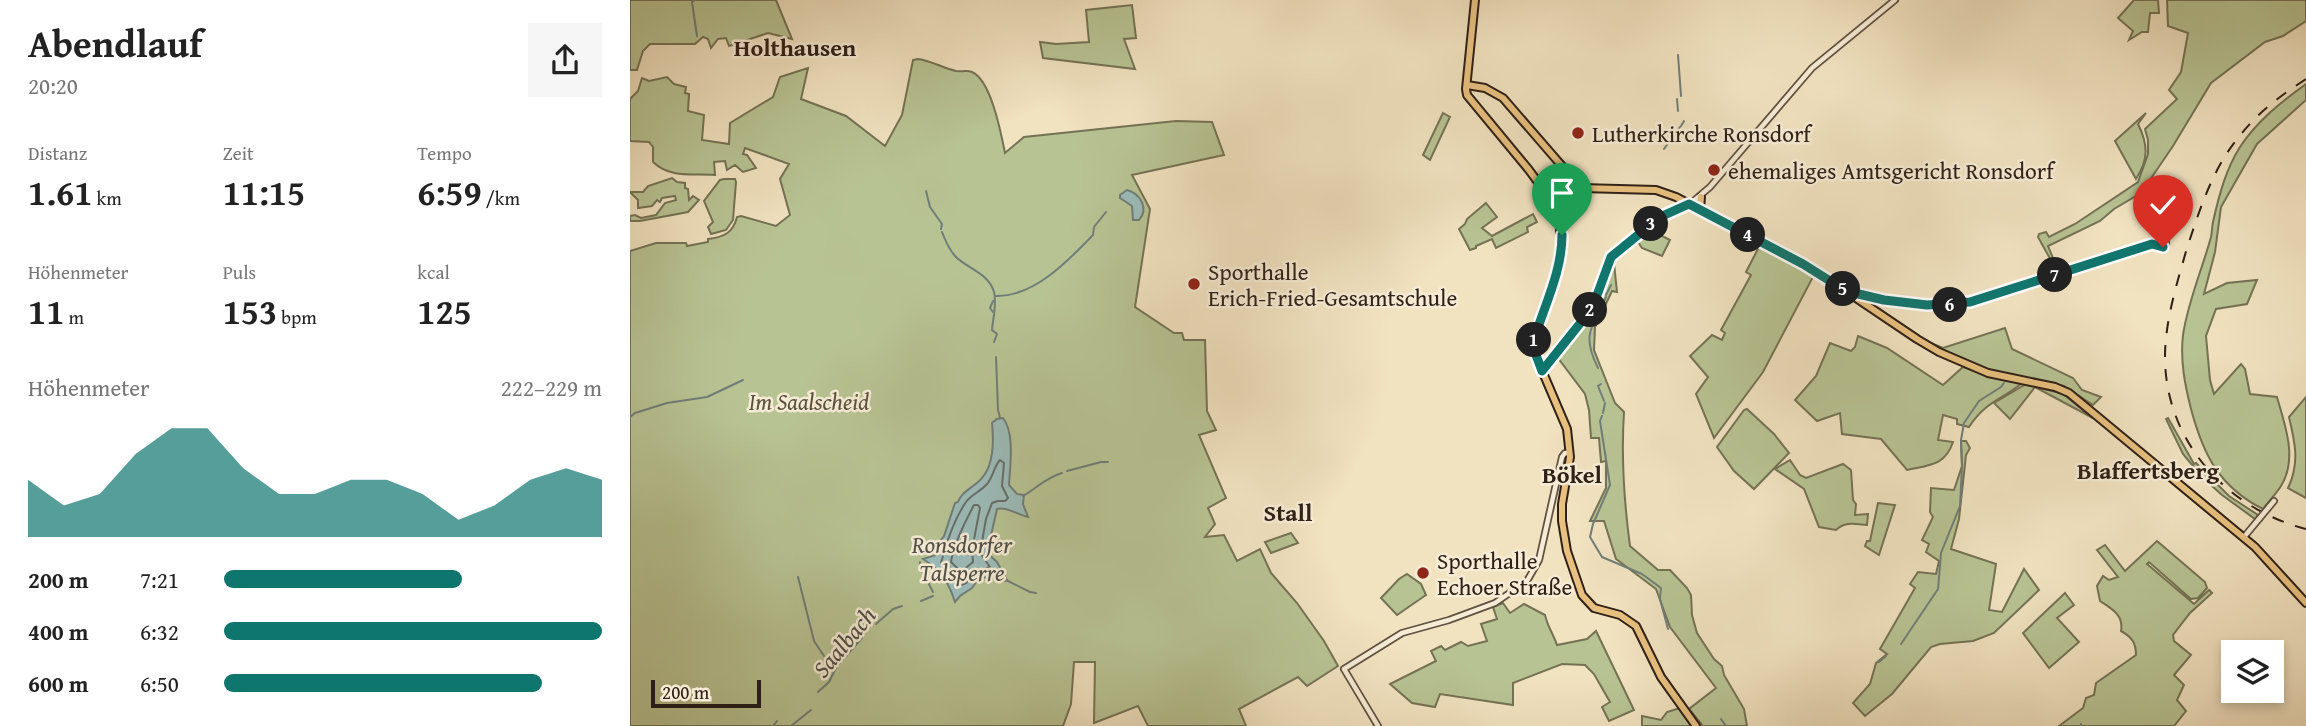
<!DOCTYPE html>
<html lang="de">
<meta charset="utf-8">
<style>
:root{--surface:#fff;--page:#f6f6f6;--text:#222;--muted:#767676;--accent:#0f766e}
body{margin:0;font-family:"Gentium Book Plus",serif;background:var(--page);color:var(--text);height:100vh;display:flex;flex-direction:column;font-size:26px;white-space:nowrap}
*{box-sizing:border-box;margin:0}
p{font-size:23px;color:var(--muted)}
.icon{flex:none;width:38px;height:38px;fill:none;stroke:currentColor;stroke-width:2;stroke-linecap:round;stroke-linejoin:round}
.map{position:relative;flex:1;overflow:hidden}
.panel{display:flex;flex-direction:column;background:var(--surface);width:630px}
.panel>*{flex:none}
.buttons{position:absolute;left:1591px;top:640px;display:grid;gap:14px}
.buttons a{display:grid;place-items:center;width:63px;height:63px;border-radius:0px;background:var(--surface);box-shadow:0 4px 10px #0003;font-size:35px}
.scale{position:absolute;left:21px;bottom:18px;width:110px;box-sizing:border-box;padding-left:7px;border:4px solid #2f2017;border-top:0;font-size:19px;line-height:24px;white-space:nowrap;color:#2f2017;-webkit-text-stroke:5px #f6ecd6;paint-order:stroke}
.pin{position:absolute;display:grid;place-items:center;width:60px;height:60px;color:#fff;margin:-72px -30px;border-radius:50% 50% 50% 0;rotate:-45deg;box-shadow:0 0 7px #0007}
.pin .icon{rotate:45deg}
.km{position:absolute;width:35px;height:35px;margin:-18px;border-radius:50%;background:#222;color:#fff;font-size:19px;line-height:35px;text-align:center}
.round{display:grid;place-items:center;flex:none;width:74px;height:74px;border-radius:0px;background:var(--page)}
.head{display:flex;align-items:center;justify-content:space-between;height:119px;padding:0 28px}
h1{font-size:38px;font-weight:600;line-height:52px}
.stats{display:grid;grid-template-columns:repeat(3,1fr);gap:10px;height:119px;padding:7px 28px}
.stats div{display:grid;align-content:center}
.stats b{font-size:35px;font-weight:600}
.stats small{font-size:19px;font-weight:400}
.stats p{font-size:19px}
.chart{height:196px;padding:14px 28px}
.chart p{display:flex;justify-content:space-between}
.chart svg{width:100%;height:126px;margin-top:7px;fill:var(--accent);opacity:.7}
ul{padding:0 28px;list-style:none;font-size:23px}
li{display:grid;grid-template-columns:112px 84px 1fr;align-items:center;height:52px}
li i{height:18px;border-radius:9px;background:var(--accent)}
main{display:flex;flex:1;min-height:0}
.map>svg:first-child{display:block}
.green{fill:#b8c393;stroke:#747255;stroke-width:2}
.water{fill:#9cbcba;stroke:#707e79;stroke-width:2}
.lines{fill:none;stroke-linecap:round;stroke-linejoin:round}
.shore{stroke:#666e68;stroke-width:2}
.stream{stroke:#707e79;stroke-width:2}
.minor-casing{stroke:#605041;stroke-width:8}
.major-casing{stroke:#2f2017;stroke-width:10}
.minor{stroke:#f6ecd6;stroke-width:4.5}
.major{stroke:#e8c180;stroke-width:6}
.rail{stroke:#2f2017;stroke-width:2;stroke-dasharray:12 12;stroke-linecap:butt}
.minor-bridge-casing{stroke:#605041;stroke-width:8;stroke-linecap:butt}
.minor-bridge{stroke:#f6ecd6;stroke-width:4.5}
.route-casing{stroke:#fff;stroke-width:14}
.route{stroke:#0f766e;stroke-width:9}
.poi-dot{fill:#8f2418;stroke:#f6ecd6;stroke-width:2.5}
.labels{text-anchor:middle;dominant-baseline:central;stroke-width:5;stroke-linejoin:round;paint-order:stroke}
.poi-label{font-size:23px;fill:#2f2017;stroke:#f6ecd6;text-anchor:start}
.park-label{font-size:23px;font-style:italic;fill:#58513c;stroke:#f6ecd6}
.neighbourhood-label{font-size:24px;font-weight:bold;fill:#2f2017;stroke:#f6ecd6}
.water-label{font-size:24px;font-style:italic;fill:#504f48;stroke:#f6ecd6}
</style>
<main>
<section class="panel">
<div class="head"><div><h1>Abendlauf</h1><p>20:20</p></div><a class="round"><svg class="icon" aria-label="share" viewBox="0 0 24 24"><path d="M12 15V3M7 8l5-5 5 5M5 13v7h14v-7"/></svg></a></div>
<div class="stats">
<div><p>Distanz</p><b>1.61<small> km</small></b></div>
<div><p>Zeit</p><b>11:15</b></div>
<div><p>Tempo</p><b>6:59<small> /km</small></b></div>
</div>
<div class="stats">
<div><p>Höhenmeter</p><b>11<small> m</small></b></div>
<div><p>Puls</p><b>153<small> bpm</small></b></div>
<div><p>kcal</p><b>125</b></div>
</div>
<div class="chart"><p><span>Höhenmeter</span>222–229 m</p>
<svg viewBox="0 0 160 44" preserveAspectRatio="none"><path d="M0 44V24L10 33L20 29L30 15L40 6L50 6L60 20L70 29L80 29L90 24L100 24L110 29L120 38L130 33L140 24L150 20L160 24V44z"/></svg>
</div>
<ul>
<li><b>200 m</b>7:21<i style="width:63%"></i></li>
<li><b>400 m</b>6:32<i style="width:100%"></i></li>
<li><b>600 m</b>6:50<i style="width:84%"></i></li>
</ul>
</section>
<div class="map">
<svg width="1676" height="726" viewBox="0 0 1676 726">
<rect width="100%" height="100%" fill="#f1e2c0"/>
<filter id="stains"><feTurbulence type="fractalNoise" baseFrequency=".00286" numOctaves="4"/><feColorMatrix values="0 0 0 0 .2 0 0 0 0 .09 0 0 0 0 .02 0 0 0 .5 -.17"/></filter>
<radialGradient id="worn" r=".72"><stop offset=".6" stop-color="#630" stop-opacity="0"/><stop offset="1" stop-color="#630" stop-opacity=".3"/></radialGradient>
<!-- green -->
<g class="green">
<polygon points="0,0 146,0 162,39 138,33 99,46 96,38 88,39 81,48 78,39 73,37 65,44 20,44 13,51 7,70 0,70"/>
<polygon points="1504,0 1528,0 1529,13 1520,13 1518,32 1512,32 1499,40 1503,31 1488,18"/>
<polygon points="1537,0 1676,0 1676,21 1653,36 1635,42 1581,83 1543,146 1511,193 1484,209 1470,221 1418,246 1425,263 1423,264 1408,237 1409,234 1416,232 1419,237 1445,224 1508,182 1518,154 1518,140 1515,129 1547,99 1539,90 1551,72 1558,33 1538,26"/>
<polygon points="502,5 506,38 494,39 505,69 413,58 410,42 426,44 459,42 456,10"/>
<path d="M 288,59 C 302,61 313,68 326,71 C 331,72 337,70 342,72 C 361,80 371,133 375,153 L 394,137 L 546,121 L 582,122 L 594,155 L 502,175 L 520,209 L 505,307 L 544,333 L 552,333 L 554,340 L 575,340 L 577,411 L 586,430 L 569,435 L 596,498 L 578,508 L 585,524 L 575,537 L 594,535 L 607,561 L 630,549 L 641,573 L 667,603 L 694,641 L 708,666 L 677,686 L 668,677 L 609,709 L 616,726 L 518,726 L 508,706 L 464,723 L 465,662 L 444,662 L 441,704 L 433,726 L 0,726 L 0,251 L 26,243 L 56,243 L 57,246 L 78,242 L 78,239 C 94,237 103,233 107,217 L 111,216 L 146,226 L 160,215 L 150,179 L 159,164 L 115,148 L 113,154 L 117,155 L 126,168 L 113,172 L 105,165 L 97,170 L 95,161 L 84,162 L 85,175 C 63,173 41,179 23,162 L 23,147 L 19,142 L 0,141 L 0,99 L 8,91 L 12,78 L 19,81 L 37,77 L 44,84 L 56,87 L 55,93 L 59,94 L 58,111 L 74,115 L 72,140 L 99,144 L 100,123 L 143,97 L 150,77 L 178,68 L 171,99 L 216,116 L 255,146 L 272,115 L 283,60 Z"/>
<path d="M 1676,84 L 1676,100 L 1627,144 L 1591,207 L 1585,252 L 1574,294 L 1597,283 L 1627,280 L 1617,304 L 1586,309 L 1576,336 L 1580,380 L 1584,394 L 1611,364 L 1615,369 L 1620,394 L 1647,397 C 1655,426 1668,458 1651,486 C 1646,494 1639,501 1633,509 C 1589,487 1573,454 1561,409 C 1555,385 1550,361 1553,335 C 1558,301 1572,270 1581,237 C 1582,232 1582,227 1583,222 C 1589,195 1596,169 1610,147 C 1627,121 1651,102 1676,84 Z"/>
<polygon points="813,113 820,117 800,160 793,155"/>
<path d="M 1516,113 L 1508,124 C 1518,144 1519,159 1506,179 L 1485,141 Z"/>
<polygon points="42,178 47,182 55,183 55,188 58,189 59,200 63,196 69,200 58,212 10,221 0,221 0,216 5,215 11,218 26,215 35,203 46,200 45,196 32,198 30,202 27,200 22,206 8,208 8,200 0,192 13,192 18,186"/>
<polygon points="94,179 105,179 106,182 103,220 96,230 81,234 78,227 83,222 74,201 90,180"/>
<polygon points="856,203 867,217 852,228 862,236 903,214 907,222 897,227 898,232 866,248 862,239 846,246 846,248 840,250 829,229 835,224 837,219"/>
<polygon points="1023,230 1026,233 1040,240 1032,256 1012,248 1008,242"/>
<polygon points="1130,245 1184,275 1133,372 1084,438 1066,394 1078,377 1060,356 1082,335 1092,340 1095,333 1091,330 1121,275 1116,272"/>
<path d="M 984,263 L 987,292 L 982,291 L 965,327 L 964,350 L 985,403 L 994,412 C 991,457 994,501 1000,546 L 1028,570 L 1040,570 L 1057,588 L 1061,595 L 1062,615 L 1067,633 L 1084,659 L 1092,666 L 1094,675 L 1114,709 L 1117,726 L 1073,726 L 1059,709 L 1086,688 L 1040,627 L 1026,589 L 986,559 L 974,521 L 960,521 L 976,488 L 976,461 L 971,462 L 969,438 L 961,438 L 959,410 L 955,394 L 928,358 L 965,311 L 978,271 Z"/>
<polygon points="1375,328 1382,349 1443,378 1452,390 1471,397 1463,405 1434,386 1364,372 1335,361 1296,341 1313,348"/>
<path d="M 1228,336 L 1257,348 L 1313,385 L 1333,367 L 1362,377 L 1392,383 C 1372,400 1356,401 1339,427 L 1327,424 L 1327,419 L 1313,415 L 1308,440 L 1323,442 C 1315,466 1299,465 1277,470 L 1251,439 L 1212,434 L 1210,413 L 1187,421 L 1165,400 L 1186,376 L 1200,343 L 1221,351 L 1225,347 Z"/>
<polygon points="1396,384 1433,394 1463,418 1405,387 1380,419 1364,403"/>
<path d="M 1676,397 L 1676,498 L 1658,488 C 1670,463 1665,442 1659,417 Z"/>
<polygon points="1117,409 1144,434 1159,453 1124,489 1104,471 1087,447 1114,410"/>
<polygon points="1538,418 1564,464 1566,463 1599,496 1628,515 1625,519 1592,495 1572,477 1553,454 1536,419"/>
<polygon points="1331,441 1336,441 1340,448 1336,455 1329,519 1321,549 1366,564 1359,610 1372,612 1394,569 1409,590 1364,633 1343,641 1310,644 1301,647 1262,694 1235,716 1223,703 1240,684 1246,663 1257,654 1250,649 1285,588 1280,584 1288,572 1306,574 1309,561 1296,552 1299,544 1292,540 1303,517 1300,512 1301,488 1324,490 1332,466"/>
<path d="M 1160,460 L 1170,475 L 1176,478 L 1213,464 L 1221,470 L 1223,500 L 1226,504 L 1225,515 L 1238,514 L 1237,525 C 1225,524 1215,521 1206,530 L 1189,527 L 1174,489 L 1145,469 Z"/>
<polygon points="1248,503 1265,505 1249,555 1235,546 1237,541 1240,541"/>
<polygon points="661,533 668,543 641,553 635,542"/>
<path d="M 1527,541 L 1575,582 L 1577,588 L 1568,598 L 1561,599 L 1519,562 L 1517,564 L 1564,604 L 1579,590 L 1582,593 L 1560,613 L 1543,635 L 1544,641 L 1561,655 L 1544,675 L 1554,685 L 1547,700 L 1556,711 L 1544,726 L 1429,726 L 1453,708 L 1456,698 L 1464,695 L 1466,683 L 1506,655 C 1506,643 1502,637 1491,631 C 1494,615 1482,609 1470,601 L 1467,586 L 1473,576 L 1479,580 L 1488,577 L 1467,550 L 1475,545 L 1495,571 Z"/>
<polygon points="777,574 791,584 796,595 767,615 751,598 769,579"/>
<polygon points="1435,593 1444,605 1427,618 1449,642 1419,668 1393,633"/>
<path d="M 873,603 L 880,613 L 894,604 L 915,615 C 918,628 923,633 927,645 L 957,639 L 966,631 L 1004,710 L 979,721 L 972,707 L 980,702 L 964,674 L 955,665 L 932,664 L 883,683 L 883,705 L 810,694 L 805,707 L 782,703 L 760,684 L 806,661 L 801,651 L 811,646 L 815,650 L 831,642 L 838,646 L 857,641 L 851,624 L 867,619 L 863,607 Z"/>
<polygon points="1050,708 1061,726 1012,726 1012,716 1031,720 1037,712"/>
</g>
<!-- water -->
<g class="water">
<path d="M 497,190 C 511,194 519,209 509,220 L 503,220 L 502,206 L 490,198 L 490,195 Z"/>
<path d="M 373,418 C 385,433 380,466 379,485 L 387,494 L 394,495 L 393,504 L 398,517 C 388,515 376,506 367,509 L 357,553 L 367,562 L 377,580 L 375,581 L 363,577 L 349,578 L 342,588 L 330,596 L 325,602 C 318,581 312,571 293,559 L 306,555 L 308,544 L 314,536 L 325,503 L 328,502 C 331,493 340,489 348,482 C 364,469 364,442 362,423 L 367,419 Z"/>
</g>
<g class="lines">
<!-- shore -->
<g class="shore">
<path d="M 370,460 L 374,463 L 372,486 L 378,498 L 375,501 L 368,501 L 362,503 L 356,519 L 350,553 L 360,567 L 345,572 L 336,583 L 329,586 L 311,563 C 316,544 325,518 336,502 C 341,495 351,491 357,484 C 363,477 364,466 370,460 Z"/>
<path d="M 344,505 L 348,505 L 350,508 L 342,550 L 343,562 L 331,572 L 321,562 C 323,546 336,520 344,505 Z"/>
</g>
<!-- stream -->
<g class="stream">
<polyline points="65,0 62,2 67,36"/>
<polyline points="1048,55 1051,96"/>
<polyline points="1047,99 1048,111"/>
<polyline points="1051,126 1054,121"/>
<polyline points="1047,131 1050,127"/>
<polyline points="1040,140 1045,134"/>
<polyline points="1034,149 1039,142"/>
<polyline points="296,191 300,207 312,224 311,229"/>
<path d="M 312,232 C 315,240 319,249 325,256 C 336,268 359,273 364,292 C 367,304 363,318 362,330 L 367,334 L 364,342"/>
<polyline points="976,295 981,285"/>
<path d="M 366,296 C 404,297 439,260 463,235 L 464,227 L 476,212"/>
<polyline points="363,312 360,308 363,301"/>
<polyline points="366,357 368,410 370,418"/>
<path d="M 968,368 C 951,334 962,328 976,297"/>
<polyline points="971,384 968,386 974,401"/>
<polyline points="973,413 975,403"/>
<polyline points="972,416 970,421 980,485 963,524 960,537 972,557 1012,574 1031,588 1030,599 1038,629"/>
<polyline points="0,417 5,413 37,403 77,397 113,380"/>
<polyline points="437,471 471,462 478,462"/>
<path d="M 393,496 C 407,488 415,478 432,473"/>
<polyline points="290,562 290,567 303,592"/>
<polyline points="168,577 184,641 194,656"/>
<polyline points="376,580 400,592 406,593"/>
<polyline points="291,601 303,596"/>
<polyline points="246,624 263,609 272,606"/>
<polyline points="1271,644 1308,589 1311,553 1330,506 1332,467 1331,440 1334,423 1349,401 1371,387 1374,383"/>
<polyline points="196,657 207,666"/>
<polyline points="1249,662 1256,656"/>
<polyline points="188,692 199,682 207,666 232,638"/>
<polyline points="1091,719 1096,726"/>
<polyline points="1451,724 1451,726"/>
<polyline points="143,726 147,721"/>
<polyline points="161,726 181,710"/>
</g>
<defs>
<g id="minor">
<polyline points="1060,204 1080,187 1182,68 1265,0"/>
<path d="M 1221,292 C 1254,300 1287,308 1322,305 C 1352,303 1382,289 1410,280 C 1451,267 1494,257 1533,238 L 1536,240 L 1536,245 L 1533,247 L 1522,244"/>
<polyline points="1639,507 1644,501"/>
<polyline points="1614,537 1629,519"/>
<polyline points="748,726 714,669 772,633 819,620 865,603 897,581 909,560 932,457 935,453 940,453"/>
</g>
<g id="major">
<polyline points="845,0 836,89 837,95 899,170 921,200 930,226 930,252 922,289 903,345 908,361 937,429 940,457 932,504 932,521 937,551 952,595 964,608 990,615 1006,626 1031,677 1066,726"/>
<polyline points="837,85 855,88 873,98 951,188 1026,190 1046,197 1189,273 1287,339 1309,352 1358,373 1425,387 1439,393 1625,547 1676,603"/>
<polyline points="1070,209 1071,197"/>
<polyline points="912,371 956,316 966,299 981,257 1030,217 1059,204"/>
</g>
</defs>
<!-- minor casing -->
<use href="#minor" class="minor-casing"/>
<!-- major casing -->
<use href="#major" class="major-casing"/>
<!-- minor -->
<use href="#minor" class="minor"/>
<!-- major -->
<use href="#major" class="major"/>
<!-- rail -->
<path class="rail" d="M 1676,79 C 1650,96 1627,113 1608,138 C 1582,170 1570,209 1557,248 C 1547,283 1535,321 1535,357 C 1535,441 1597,509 1676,529"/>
<defs>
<polyline id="minor-bridge" points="1629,519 1639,507"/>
</defs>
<!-- minor-bridge casing -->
<use href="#minor-bridge" class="minor-bridge-casing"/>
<!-- minor-bridge -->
<use href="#minor-bridge" class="minor-bridge"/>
</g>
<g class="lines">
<defs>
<path id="route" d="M 932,235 C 932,272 914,306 904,340 L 903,347 L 912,371 L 956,316 L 966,298 L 981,257 L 1030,217 L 1059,204 L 1173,264 L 1216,291 L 1254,300 L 1297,305 L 1340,302 L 1522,244 L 1533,247"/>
</defs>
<!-- route casing -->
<use href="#route" class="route-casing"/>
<!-- route -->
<use href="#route" class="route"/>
</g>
<!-- markers -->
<g class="poi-dot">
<circle cx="948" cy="133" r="7"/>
<circle cx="1084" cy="170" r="7"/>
<circle cx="564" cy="284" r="7"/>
<circle cx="793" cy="573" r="7"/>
</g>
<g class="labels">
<!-- poi labels -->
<g class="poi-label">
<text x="962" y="133">Lutherkirche Ronsdorf</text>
<text x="1098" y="170">ehemaliges Amtsgericht Ronsdorf</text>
<text x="578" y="271">Sporthalle<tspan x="578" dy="26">Erich-Fried-Gesamtschule</tspan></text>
<text x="807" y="560">Sporthalle<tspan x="807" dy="26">Echoer Straße</tspan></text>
</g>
<!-- park labels -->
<g class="park-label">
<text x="179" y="401">Im Saalscheid</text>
</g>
<!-- neighbourhood labels -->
<g class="neighbourhood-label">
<text x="165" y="47">Holthausen</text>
<text x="1518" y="470">Blaffertsberg</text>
<text x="942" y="474">Bökel</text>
<text x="658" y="512">Stall</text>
</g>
<!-- water labels -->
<g class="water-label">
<text x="332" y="544">Ronsdorfer<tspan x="332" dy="28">Talsperre</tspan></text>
<text transform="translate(214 642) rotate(-50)">Saalbach</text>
</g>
</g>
<rect width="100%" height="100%" filter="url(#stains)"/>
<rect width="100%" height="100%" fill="url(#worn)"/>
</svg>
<div class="buttons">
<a><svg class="icon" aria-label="layers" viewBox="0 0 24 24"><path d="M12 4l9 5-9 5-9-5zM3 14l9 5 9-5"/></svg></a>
</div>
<div class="scale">200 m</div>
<div class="pin" style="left:932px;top:235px;background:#1e9e55"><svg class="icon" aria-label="arrive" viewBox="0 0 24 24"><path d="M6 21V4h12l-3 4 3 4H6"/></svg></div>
<div class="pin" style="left:1533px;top:247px;background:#d93025"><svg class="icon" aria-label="check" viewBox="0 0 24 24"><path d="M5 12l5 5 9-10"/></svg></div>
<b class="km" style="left:904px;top:340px">1</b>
<b class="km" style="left:960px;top:310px">2</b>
<b class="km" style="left:1021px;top:224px">3</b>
<b class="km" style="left:1118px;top:235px">4</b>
<b class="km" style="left:1213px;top:289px">5</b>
<b class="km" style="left:1320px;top:305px">6</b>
<b class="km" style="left:1425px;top:275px">7</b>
</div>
</main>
